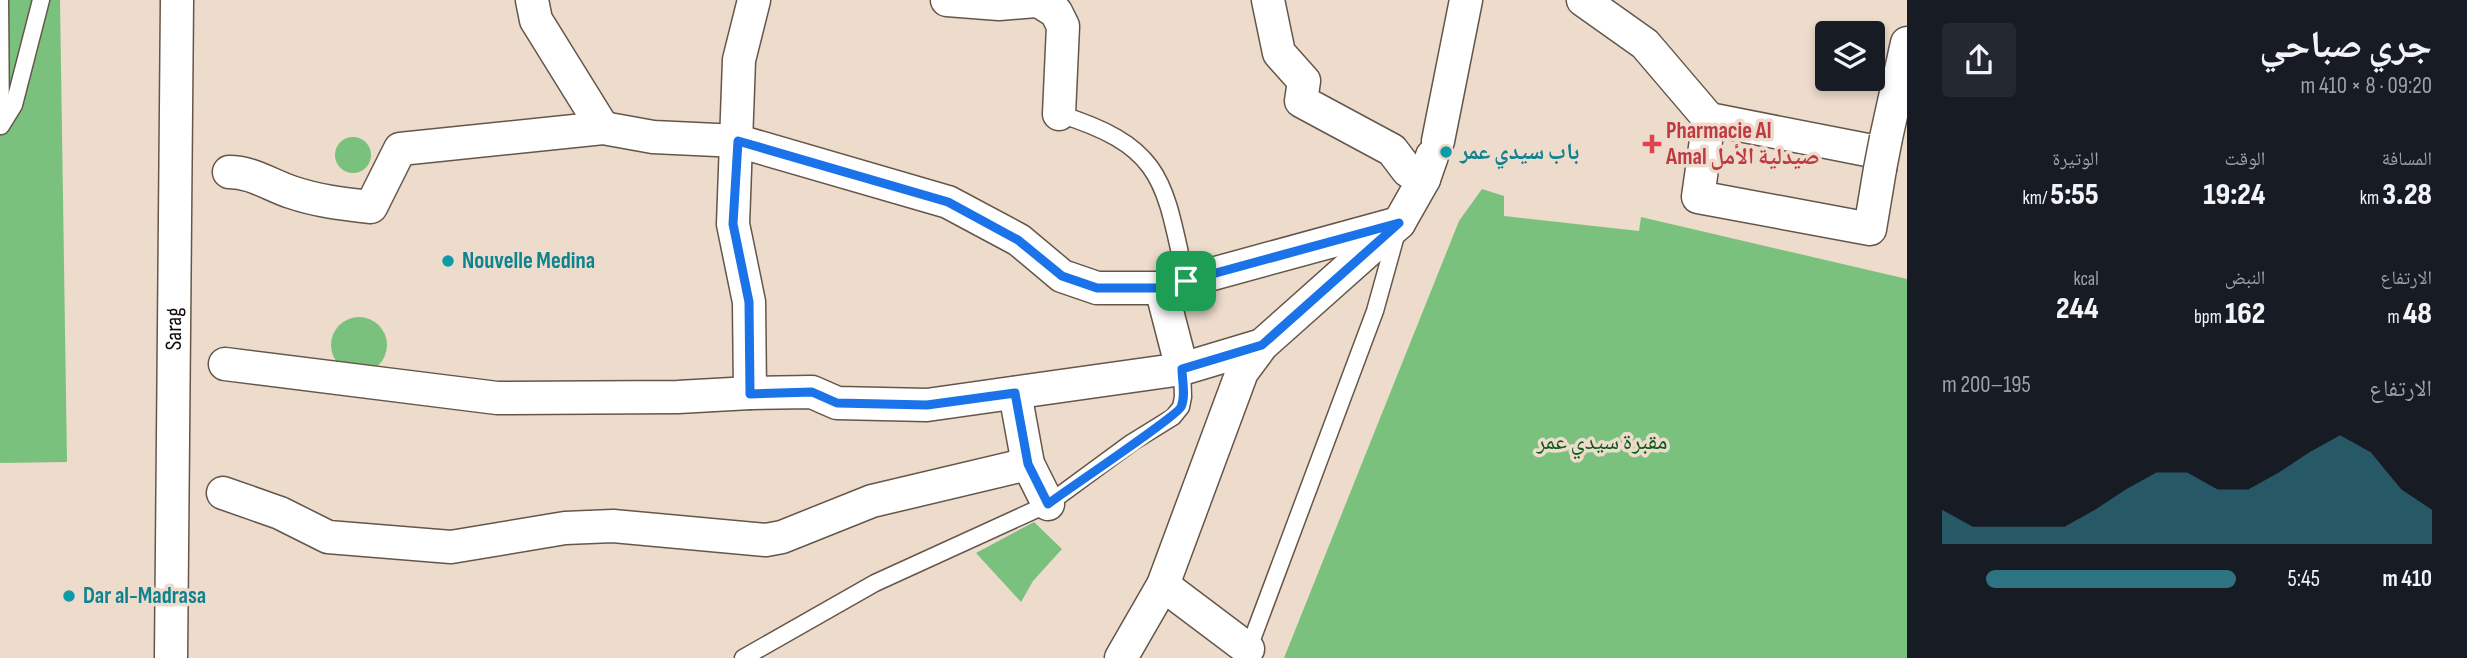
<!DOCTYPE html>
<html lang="ar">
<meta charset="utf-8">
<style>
:root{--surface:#171b24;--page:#242831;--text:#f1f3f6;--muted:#9ea1a6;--accent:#2e7382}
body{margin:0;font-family:"Sofia Sans Condensed","Noto Naskh Arabic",sans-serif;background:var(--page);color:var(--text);direction:rtl;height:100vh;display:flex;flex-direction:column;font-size:26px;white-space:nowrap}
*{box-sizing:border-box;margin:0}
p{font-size:23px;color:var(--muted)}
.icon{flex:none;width:38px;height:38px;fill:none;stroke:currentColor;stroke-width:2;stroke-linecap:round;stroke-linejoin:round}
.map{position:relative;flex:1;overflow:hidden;direction:ltr}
.sheet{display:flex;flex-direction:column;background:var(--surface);width:560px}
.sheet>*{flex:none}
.tools{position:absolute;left:1815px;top:21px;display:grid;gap:14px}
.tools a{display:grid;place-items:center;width:70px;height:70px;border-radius:7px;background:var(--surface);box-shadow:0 4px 10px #0003;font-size:35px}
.pin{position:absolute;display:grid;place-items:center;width:60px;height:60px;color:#fff;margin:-30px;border-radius:14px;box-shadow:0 4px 10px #0006}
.round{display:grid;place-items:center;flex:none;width:74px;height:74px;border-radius:7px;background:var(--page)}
.head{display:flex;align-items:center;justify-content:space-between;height:119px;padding:0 35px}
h1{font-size:38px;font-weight:800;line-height:52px}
.stats{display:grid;grid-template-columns:repeat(3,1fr);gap:10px;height:119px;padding:7px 35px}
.stats div{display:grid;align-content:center}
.stats b{font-size:30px;font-weight:800}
.stats small{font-size:19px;font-weight:400}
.stats p{font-size:19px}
.chart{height:196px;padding:14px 35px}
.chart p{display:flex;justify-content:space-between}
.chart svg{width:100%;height:126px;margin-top:7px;fill:var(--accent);opacity:.7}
ul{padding:0 35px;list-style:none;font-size:23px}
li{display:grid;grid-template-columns:112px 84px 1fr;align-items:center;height:52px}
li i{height:18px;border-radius:9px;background:var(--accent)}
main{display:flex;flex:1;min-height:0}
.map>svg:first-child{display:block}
.green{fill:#7bc17e}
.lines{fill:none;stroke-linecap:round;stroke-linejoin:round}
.street-tunnel{stroke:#ccbcae;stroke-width:32;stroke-dasharray:32 16;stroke-linecap:butt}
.lane-casing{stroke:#65564a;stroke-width:19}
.street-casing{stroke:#65564a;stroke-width:35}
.lane{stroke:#fff;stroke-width:16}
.street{stroke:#fff;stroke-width:32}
.street-bridge-casing{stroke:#65564a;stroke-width:35;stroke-linecap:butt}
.street-bridge{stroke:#fff;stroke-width:32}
.route-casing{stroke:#fff;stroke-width:14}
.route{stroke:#1a73e8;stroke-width:9}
.health-dot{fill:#e0444e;stroke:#eddbcc;stroke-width:2.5}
.culture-dot{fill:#0f9aa8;stroke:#eddbcc;stroke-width:2.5}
.labels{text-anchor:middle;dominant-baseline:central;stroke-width:7;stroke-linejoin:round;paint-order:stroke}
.health-label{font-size:23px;font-weight:bold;fill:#be3a42;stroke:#eddbcc;text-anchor:start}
.culture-label{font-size:23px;font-weight:bold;fill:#0d838f;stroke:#eddbcc;text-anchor:start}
.street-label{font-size:23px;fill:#100a06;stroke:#eddbcc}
.park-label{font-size:23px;fill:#0c5c1b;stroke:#eddbcc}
</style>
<main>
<section class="sheet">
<div class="head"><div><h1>جري صباحي</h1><p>09:20 · 8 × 410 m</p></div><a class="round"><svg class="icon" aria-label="share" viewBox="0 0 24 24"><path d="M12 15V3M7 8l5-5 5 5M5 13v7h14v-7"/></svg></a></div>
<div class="stats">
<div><p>المسافة</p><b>3.28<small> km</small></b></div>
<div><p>الوقت</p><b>19:24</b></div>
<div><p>الوتيرة</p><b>5:55<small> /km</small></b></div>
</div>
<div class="stats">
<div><p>الارتفاع</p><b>48<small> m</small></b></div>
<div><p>النبض</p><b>162<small> bpm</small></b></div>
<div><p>kcal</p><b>244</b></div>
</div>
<div class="chart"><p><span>الارتفاع</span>195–200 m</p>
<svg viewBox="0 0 160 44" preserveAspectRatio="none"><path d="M0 44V32L10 38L20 38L30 38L40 38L50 32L60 25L70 19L80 19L90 25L100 25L110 19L120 12L130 6L140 12L150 25L160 32V44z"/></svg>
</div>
<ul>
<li><b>410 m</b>5:45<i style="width:85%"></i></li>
</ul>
</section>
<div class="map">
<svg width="1907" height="658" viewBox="0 0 1907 658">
<rect width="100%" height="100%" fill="#eddbcc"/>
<!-- green -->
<g class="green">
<polygon points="0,0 60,0 67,462 0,463"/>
<circle cx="353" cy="155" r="18"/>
<polygon points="1482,189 1504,196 1504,216 1639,231 1641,217 1907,279 1907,658 1284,658 1459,221"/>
<circle cx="359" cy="345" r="28"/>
<polygon points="1034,522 1062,549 1033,581 1021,602 976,553"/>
</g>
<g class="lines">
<!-- street-tunnel -->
<polyline class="street-tunnel" points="1867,150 1907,157"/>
<defs>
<g id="lane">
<polyline points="0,0 1,125"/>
<path d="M 1059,114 C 1165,147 1164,182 1186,281"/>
<polyline points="1,126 14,105 41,0"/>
<polyline points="1247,653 1375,311 1397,232"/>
<polyline points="743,658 875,583 1048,504 1131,443 1173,417 1181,407 1183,397 1182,369"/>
</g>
<g id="street">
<polyline points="532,0 536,20 603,128"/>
<polyline points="754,0 739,60 733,224 749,302 750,393 812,392 837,403 927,405 1182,369 1262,345"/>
<polyline points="947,0 999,4 1048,0"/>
<polyline points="1037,0 1056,12 1063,26 1059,114"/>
<polyline points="1268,0 1279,53 1304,81 1301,101 1392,150 1408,171 1424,179"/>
<polyline points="1583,0 1645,44 1709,119 1867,150"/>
<polyline points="1709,119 1698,197 1870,229 1880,169"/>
<polyline points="1886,138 1907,43"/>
<polyline points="1438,141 1466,0"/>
<path d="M 229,172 C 252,172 270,185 291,192 C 317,201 343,204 371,207 L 400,149 L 603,128 L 653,137 L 738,141 L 948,202 L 1019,240 L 1062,276 L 1097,288 L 1161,288 L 1399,223"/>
<polyline points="1161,288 1182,369"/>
<polyline points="225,364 497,398 678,397 750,393"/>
<polyline points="1015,393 1028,464 1048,504"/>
<polyline points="223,493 280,513 328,537 451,547 565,528 613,526 766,540 782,537 872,501 1028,464"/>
<polyline points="1163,585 1248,649"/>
<path id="s1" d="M 171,658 L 177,0"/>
<polyline points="1121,658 1163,585 1242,372 1262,345 1399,223 1424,179 1432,156"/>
</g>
</defs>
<!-- lane casing -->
<use href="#lane" class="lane-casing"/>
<!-- street casing -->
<use href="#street" class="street-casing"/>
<!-- lane -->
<use href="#lane" class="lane"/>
<!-- street -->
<use href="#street" class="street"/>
<defs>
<polyline id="street-bridge" points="1880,169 1886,138"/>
</defs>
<!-- street-bridge casing -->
<use href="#street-bridge" class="street-bridge-casing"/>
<!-- street-bridge -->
<use href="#street-bridge" class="street-bridge"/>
</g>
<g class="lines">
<defs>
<path id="route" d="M 738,141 L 948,202 L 1018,240 L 1062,276 L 1097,288 L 1161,288 L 1399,223 L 1262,345 L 1182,369 C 1182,380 1186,396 1181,407 C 1177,416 1065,491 1048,504 L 1028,464 L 1015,393 L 927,405 L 837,403 L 812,392 L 750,394 L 749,302 L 733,224 Z"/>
</defs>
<!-- route casing -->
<use href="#route" class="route-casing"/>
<!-- route -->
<use href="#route" class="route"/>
</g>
<!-- markers -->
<path class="health-dot" d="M1648.5 133.5h7v7h7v7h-7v7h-7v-7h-7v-7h7z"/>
<g class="culture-dot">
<circle cx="1446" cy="152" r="7"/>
<circle cx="448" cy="261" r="7"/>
<circle cx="69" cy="596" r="7"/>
</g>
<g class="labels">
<!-- health labels -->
<g class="health-label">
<text x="1666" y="131">Pharmacie Al<tspan x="1666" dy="26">Amal صيدلية الأمل</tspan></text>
</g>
<!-- culture labels -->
<g class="culture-label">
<text x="1460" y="152">باب سيدي عمر</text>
<text x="462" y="261">Nouvelle Medina</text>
<text x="83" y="596">Dar al-Madrasa</text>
</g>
<!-- street labels -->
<g class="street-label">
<text stroke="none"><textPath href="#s1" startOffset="329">Sarag</textPath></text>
</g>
<!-- park labels -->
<g class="park-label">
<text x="1602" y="442">مقبرة سيدي عمر</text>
</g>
</g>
</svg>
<div class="tools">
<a><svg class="icon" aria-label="layers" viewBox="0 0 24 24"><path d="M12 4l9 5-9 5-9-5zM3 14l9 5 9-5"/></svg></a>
</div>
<div class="pin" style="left:1186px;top:281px;background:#1e9e55"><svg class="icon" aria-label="arrive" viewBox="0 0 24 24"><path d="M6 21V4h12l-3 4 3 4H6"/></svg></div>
</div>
</main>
